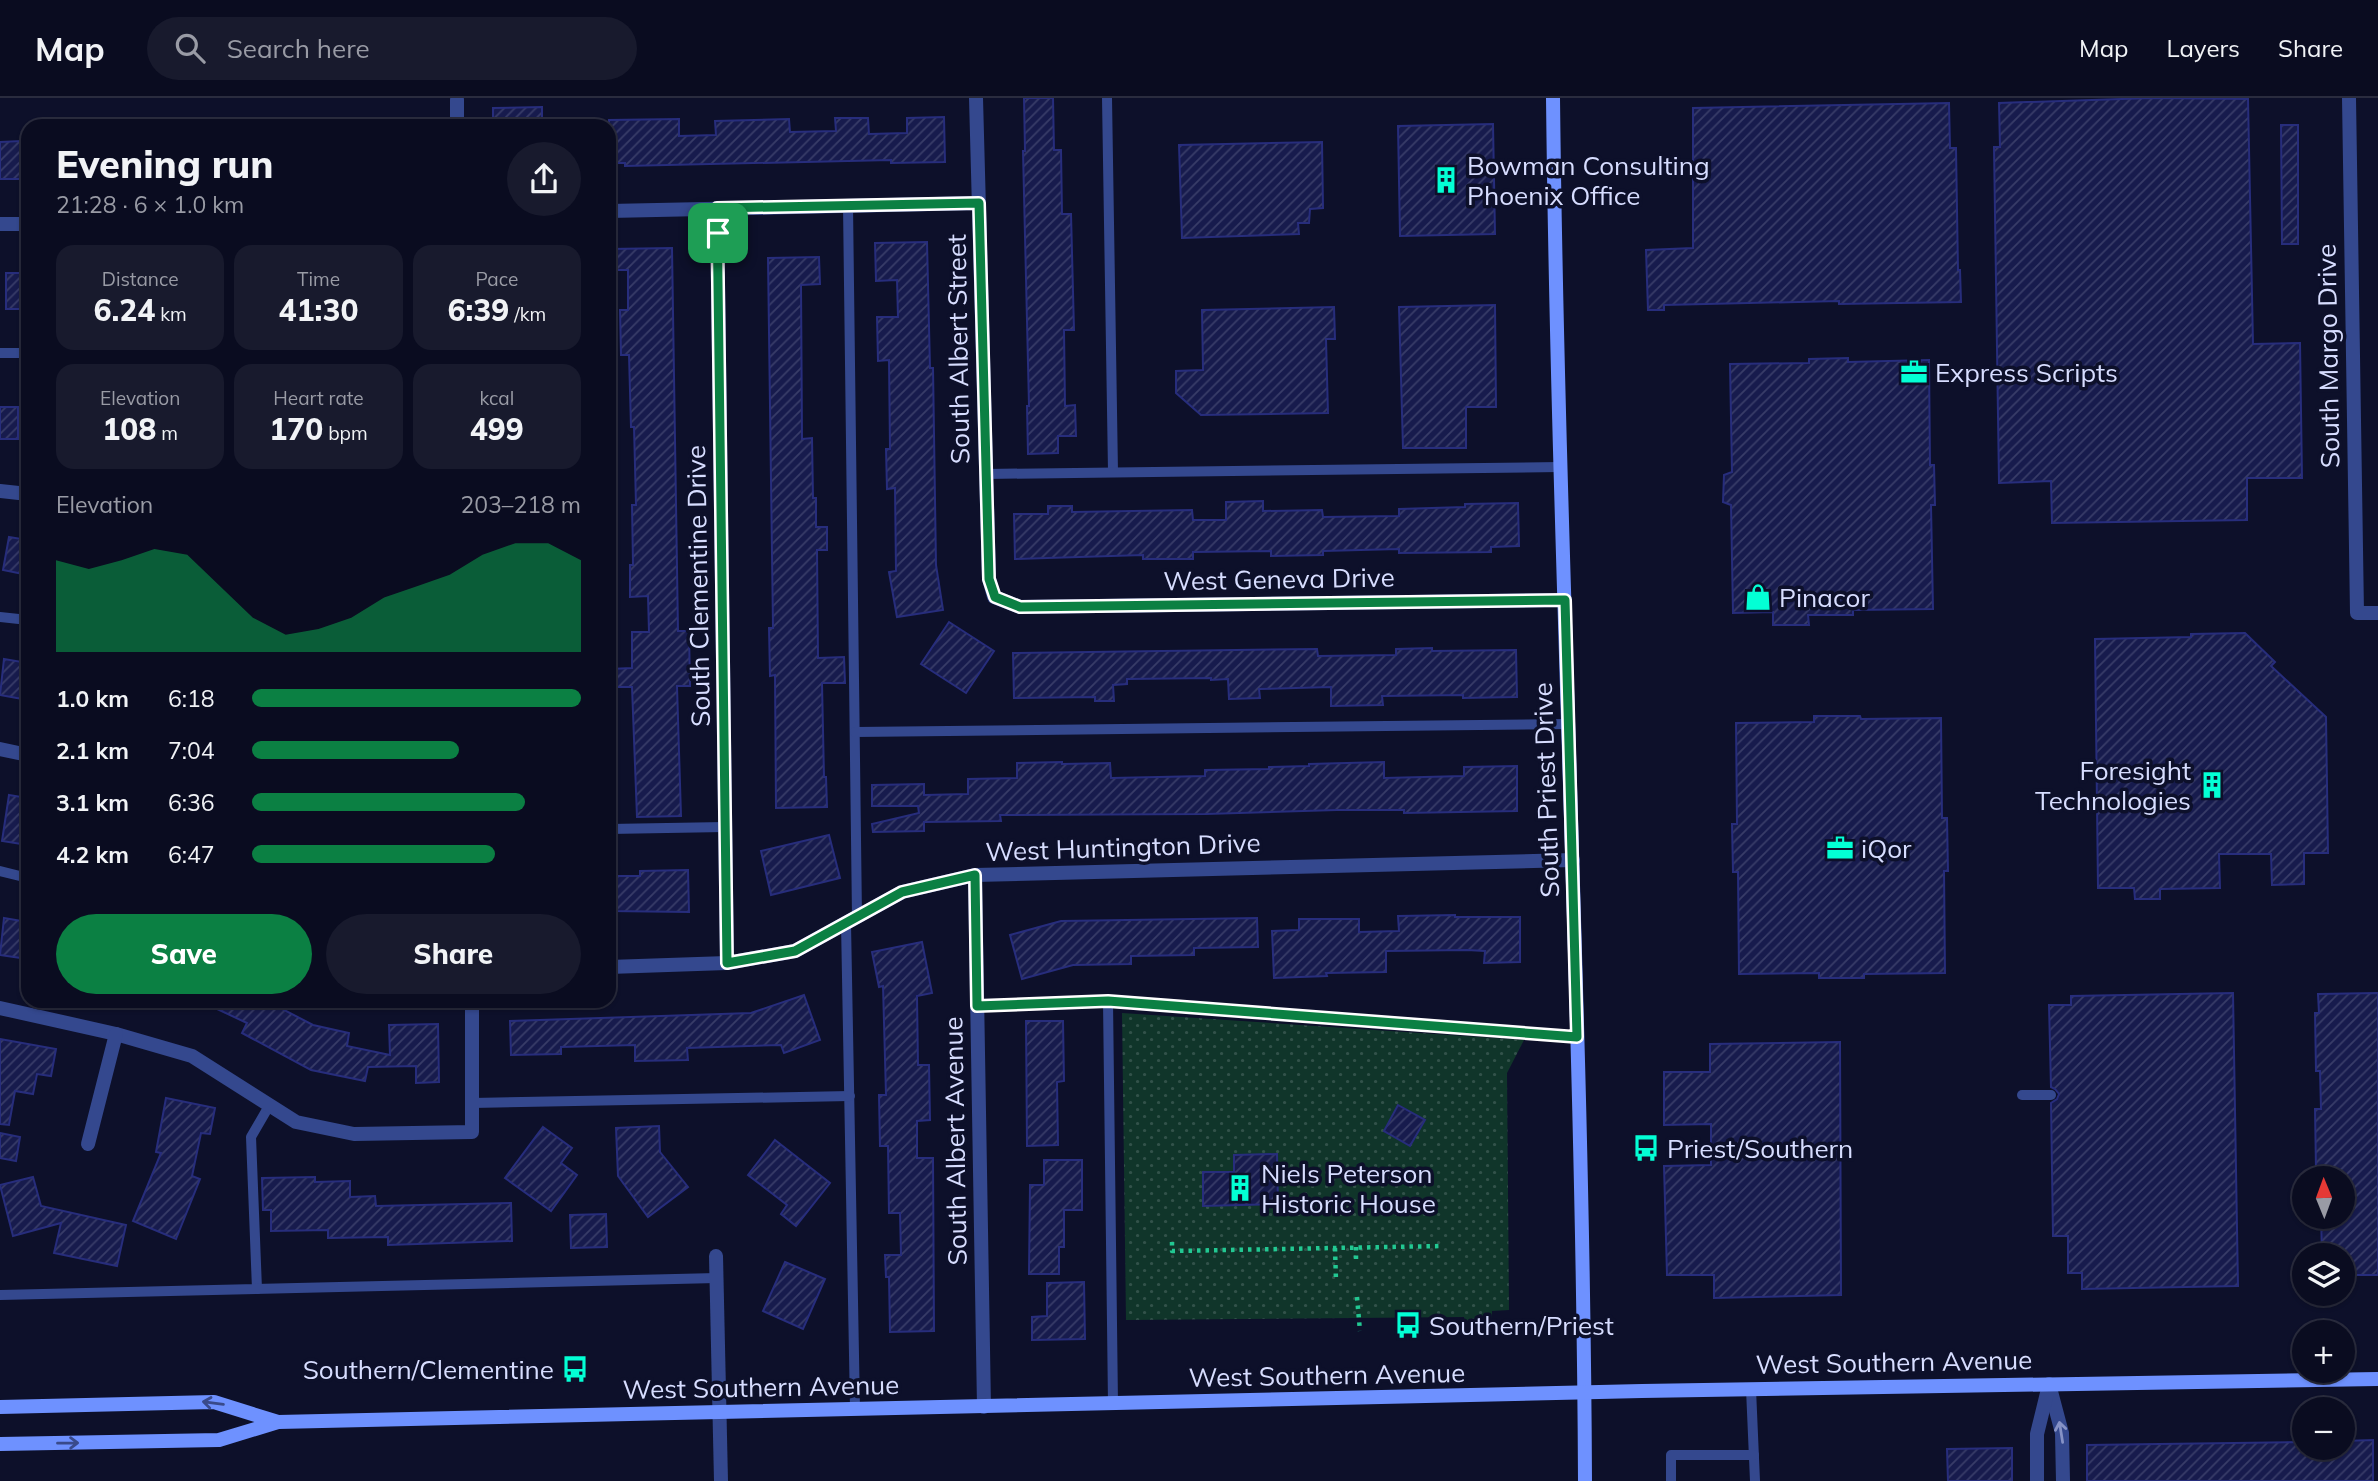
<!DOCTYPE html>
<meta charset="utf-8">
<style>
:root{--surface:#0a0c20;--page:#181a2d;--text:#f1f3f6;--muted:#999ba5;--line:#2a2c3e;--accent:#0b8043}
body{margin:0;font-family:Mulish,sans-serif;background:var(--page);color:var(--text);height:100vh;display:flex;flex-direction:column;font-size:26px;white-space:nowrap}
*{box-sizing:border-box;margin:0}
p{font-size:23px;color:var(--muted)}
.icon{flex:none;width:38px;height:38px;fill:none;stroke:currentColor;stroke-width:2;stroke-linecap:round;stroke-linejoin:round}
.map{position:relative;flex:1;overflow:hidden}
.panel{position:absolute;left:21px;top:21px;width:595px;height:889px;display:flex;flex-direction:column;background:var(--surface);border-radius:21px;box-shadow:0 2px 5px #0004,0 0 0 2px var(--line)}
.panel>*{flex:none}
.needle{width:46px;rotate:359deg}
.fabs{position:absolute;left:2292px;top:1068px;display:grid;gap:14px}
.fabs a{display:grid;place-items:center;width:63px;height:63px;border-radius:50%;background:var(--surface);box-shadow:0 2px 5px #0004,0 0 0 2px var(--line);font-size:35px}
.pin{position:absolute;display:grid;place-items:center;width:60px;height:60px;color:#fff;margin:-30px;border-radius:14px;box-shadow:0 4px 10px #0006}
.round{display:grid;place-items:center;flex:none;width:74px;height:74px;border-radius:37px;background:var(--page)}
.summary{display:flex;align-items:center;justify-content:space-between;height:119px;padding:0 35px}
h1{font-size:38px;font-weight:800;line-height:52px}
.stats{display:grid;grid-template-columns:repeat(3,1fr);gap:10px;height:119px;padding:7px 35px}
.stats div{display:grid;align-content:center;border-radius:18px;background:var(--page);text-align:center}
.stats b{font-size:30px;font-weight:800}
.stats small{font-size:19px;font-weight:400}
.stats p{font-size:19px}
.chart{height:196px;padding:14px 35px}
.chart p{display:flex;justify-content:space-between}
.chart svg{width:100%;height:126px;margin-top:7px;fill:var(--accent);opacity:.7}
.action{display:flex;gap:14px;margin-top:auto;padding:14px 35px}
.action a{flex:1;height:80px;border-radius:42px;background:var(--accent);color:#fff;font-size:28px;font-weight:800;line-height:80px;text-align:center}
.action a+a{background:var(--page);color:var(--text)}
ul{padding:0 35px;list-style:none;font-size:23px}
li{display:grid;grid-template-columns:112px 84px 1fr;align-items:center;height:52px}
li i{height:18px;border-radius:9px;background:var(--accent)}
header{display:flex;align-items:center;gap:42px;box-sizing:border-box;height:98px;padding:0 35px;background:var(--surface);border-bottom:2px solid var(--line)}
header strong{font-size:33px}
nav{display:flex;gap:38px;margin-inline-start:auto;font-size:24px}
.search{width:490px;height:63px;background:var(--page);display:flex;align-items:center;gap:18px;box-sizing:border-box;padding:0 24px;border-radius:38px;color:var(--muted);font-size:26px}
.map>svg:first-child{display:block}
.grass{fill:url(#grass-dots)}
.building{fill:url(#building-hatch);stroke:#272d7c;stroke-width:2}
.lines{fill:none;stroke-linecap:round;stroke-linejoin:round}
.path{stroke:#22c892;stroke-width:4.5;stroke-dasharray:3.5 5;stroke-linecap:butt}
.lane{stroke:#34488e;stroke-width:10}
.street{stroke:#34488e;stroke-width:14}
.secondary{stroke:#6e91ff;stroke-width:14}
.oneway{stroke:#394a8a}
.oneway2{stroke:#8692c6}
.route-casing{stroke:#fff;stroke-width:14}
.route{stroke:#0b8043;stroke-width:9}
.labels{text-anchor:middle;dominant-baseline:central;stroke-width:7;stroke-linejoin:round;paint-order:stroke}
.poi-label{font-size:26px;fill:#d7ddff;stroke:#0d102a;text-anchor:start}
.street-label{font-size:26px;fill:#d7ddff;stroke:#0d102a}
</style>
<header>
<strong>Map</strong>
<div class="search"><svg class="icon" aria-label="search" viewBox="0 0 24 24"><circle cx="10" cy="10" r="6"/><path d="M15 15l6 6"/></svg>Search here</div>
<nav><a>Map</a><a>Layers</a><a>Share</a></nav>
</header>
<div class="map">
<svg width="2378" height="1383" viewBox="0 0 2378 1383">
<defs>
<pattern id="grass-dots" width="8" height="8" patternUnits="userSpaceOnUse" patternTransform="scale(1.75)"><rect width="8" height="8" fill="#10352a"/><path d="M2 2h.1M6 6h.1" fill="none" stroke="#32524a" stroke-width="1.8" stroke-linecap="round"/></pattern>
<pattern id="building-hatch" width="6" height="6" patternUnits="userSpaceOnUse" patternTransform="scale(1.75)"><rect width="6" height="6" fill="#171b4d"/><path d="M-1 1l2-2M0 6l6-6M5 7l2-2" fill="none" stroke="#383c68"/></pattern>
</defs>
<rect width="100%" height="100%" fill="#0d102a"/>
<!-- grass -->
<polygon class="grass" points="1122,915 1524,942 1507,975 1509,1212 1492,1213 1492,1225 1465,1226 1464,1219 1126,1222"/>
<!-- building -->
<g class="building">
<polygon points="1024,0 1053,0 1054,52 1061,52 1062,116 1071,116 1074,232 1064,232 1065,308 1075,307 1076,338 1058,338 1058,355 1028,356 1027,308 1029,308 1023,53 1025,53"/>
<polygon points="2152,0 2248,1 2253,246 2300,245 2302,380 2247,380 2247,422 2052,425 2051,383 1999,385 1994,49 2000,49 1999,5"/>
<polygon points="1949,5 1950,50 1956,50 1958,172 1960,172 1961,204 1839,206 1839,203 1664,207 1664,212 1648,212 1646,152 1693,150 1693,10"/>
<polygon points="542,9 542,28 493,28 493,10"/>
<polygon points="944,19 945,64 891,65 891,62 625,68 625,65 609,65 609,22 679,21 679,38 716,37 715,23 789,21 790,34 836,33 835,20 868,20 869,36 907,35 907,20"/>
<polygon points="1493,26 1495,136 1400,138 1398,28"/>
<polygon points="2281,27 2298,27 2298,146 2282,146"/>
<polygon points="21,43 21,81 0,81 0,44"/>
<polygon points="1322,44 1323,110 1310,111 1309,125 1298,125 1299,136 1182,140 1179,47"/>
<polygon points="927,144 930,270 933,270 936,467 943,512 897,519 889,474 896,473 895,390 887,391 886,351 890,351 889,262 878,263 877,219 898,219 897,182 876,183 875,145"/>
<polygon points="672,150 678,533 689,533 690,588 677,588 681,718 637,719 632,589 610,589 610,571 632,570 632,534 649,534 648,498 630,499 630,467 633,467 632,407 636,407 634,329 631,329 629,257 621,257 620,212 628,212 628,172 609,172 609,151"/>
<polygon points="819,159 820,186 801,187 802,341 812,340 813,400 816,400 816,429 827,429 827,452 817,452 818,560 844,559 845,585 822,585 824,679 826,679 827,709 776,710 775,577 770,578 769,530 773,530 768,160"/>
<rect x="6" y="175" width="22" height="36"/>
<polygon points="1495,207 1496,309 1466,309 1466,350 1403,350 1399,209"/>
<polygon points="1334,209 1335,241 1326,241 1328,315 1201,317 1176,295 1176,273 1203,272 1202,212"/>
<polygon points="1848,260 1848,264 1929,262 1930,367 1934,367 1935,407 1931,407 1933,511 1853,512 1853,517 1808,517 1809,527 1773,527 1773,514 1733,515 1731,407 1723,404 1724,377 1732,374 1730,266 1809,265 1809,261"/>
<rect x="0" y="309" width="18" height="32"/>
<polygon points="1263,403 1263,413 1322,412 1323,419 1399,418 1399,411 1465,409 1465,406 1518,405 1519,448 1491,449 1491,454 1399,455 1399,451 1323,453 1323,457 1271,458 1271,453 1193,454 1193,461 1143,461 1143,457 1015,461 1014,416 1048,416 1048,408 1072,408 1072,414 1192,412 1193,422 1226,422 1226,404"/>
<polygon points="9,439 28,442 28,477 3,472"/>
<polygon points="949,524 994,553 966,595 921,566"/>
<polygon points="2245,535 2275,564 2271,568 2326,619 2328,755 2304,755 2304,786 2272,787 2271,756 2219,756 2220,790 2160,791 2160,801 2135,801 2134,790 2098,790 2095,541 2191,539 2191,536"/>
<polygon points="1432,550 1432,553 1516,552 1517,599 1463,600 1463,597 1382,598 1383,607 1331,608 1331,589 1259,591 1260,600 1229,601 1228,581 1211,582 1211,580 1127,581 1127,586 1113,587 1114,603 1095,603 1095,599 1014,600 1013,555 1317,551 1318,558 1396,557 1396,551"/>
<polygon points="4,561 28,565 28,602 0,597"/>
<polygon points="1814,618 1860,618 1861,621 1941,620 1942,720 1947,720 1948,773 1944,773 1945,875 1864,876 1864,880 1819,880 1819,875 1739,876 1738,774 1733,774 1732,726 1737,726 1736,625 1814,624"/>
<polygon points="1062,664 1062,666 1110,665 1111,680 1205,678 1205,672 1269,671 1269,669 1309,668 1309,666 1384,664 1384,680 1464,678 1464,669 1517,668 1517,713 1404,715 1404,712 1337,712 1206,716 1000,717 1001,723 924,724 924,733 873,734 872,726 919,715 918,708 872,708 872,687 924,686 924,697 968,696 968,681 1017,680 1017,665"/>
<polygon points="9,697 28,700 28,747 2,743"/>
<polygon points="829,737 840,780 771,797 761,753"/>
<polygon points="688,772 689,814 609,813 609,778 640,778 640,773"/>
<polygon points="1455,817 1455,819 1520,819 1520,864 1484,865 1485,853 1467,852 1386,853 1386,874 1326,875 1327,878 1274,880 1272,833 1299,832 1299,821 1359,821 1359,834 1399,833 1398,818"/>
<polygon points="4,820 28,824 28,861 0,857"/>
<polygon points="1257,820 1258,849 1194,850 1194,857 1131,858 1131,866 1073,867 1022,881 1010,837 1061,823"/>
<polygon points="922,844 932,895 917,898 918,967 929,967 930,1022 917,1023 917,1060 933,1060 934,1233 890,1234 889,1179 886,1179 885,1157 901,1157 900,1115 889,1115 888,1048 880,1048 879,997 886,997 883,888 879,889 872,854"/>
<polygon points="2233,895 2238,1188 2082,1191 2082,1175 2068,1175 2068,1138 2053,1138 2051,1005 2057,1001 2059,996 2055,991 2051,989 2049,907 2071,907 2071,898"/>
<polygon points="2378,895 2378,1177 2343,1177 2343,1157 2322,1157 2321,1118 2343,1118 2343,1080 2321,1080 2320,1071 2316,1072 2315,1011 2321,1011 2320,973 2316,973 2315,915 2319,915 2318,896"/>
<polygon points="804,897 820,942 784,955 781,947 687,950 688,962 635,963 635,947 561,949 561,956 511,957 510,923 751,915"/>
<polygon points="200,903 267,903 313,927 349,935 347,948 390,957 389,927 438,926 439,984 416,985 416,968 368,969 365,983 311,972 242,935 247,925"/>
<polygon points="1026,923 1063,923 1064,983 1057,984 1058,1047 1027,1048"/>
<polygon points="0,941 56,951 51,978 37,976 33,996 15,993 9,1027 0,1026"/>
<polygon points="1840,944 1841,1197 1714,1200 1714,1177 1667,1177 1664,1068 1711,1067 1711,1026 1664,1027 1664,974 1710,974 1710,946"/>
<polygon points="166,1000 215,1010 210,1036 201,1035 192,1078 200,1081 176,1141 133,1123 161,1055 156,1054"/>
<polygon points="1398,1007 1425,1022 1410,1048 1384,1033"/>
<polygon points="659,1028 660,1054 688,1089 648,1119 618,1078 616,1030"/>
<polygon points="543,1029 572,1050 561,1065 577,1077 551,1113 505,1080"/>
<polygon points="0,1035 20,1039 16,1063 0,1060"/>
<polygon points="775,1042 830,1085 796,1128 781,1116 787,1107 748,1077"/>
<polygon points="1277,1056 1278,1106 1203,1108 1203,1074 1234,1074 1234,1057"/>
<polygon points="1044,1062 1082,1062 1082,1112 1064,1112 1064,1149 1059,1149 1059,1176 1029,1176 1030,1087 1044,1087"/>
<polygon points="33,1079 41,1108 126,1127 117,1168 54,1155 61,1125 13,1138 0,1087"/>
<polygon points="315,1079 315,1084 350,1083 350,1099 375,1098 376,1108 511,1105 512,1143 388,1147 388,1139 328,1140 328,1132 271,1133 271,1112 263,1112 262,1080"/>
<polygon points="606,1116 607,1149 571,1150 570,1117"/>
<polygon points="785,1164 825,1181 803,1231 763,1213"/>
<polygon points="1084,1184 1085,1241 1032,1242 1032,1219 1047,1218 1047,1185"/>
<polygon points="2373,1342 2373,1383 2087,1383 2087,1347 2298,1344 2298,1349 2343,1349 2343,1343"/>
<polygon points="2012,1350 2012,1383 1948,1383 1947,1351"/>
</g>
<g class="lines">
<!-- path -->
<g class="path">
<polyline points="1172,1144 1172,1153 1443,1148"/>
<polyline points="1356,1149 1356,1166"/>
<polyline points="1335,1150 1336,1183"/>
<polyline points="1357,1199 1360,1233"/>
</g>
<!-- lane -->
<g class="lane">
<polyline points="1107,0 1113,374"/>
<polyline points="848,107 857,819"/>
<polyline points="0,255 28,255"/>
<polyline points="986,376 1561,369"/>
<polyline points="0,519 28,522"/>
<polyline points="855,634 1569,626"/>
<polyline points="609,731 725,729"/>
<polyline points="0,773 28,780"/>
<polyline points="846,825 855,1311"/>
<polyline points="1108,903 1113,1306"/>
<polyline points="977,907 1108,903 1577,939"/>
<polyline points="2022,997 2051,997"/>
<polyline points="472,1005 850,998"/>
<polyline points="257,1191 251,1039 269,1008"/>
<polyline points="0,1197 717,1180"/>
<polyline points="1751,1291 1755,1383"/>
<polyline points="1671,1383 1671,1357 1754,1357"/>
</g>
<!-- street -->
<g class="street">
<polyline points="976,0 989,481 994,499 1020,509 1565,502"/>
<polyline points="2349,0 2357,515 2378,515"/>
<polyline points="457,2 457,28"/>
<polyline points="717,110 727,865"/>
<polyline points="609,113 979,105"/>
<polyline points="0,126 28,126"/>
<polyline points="0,393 28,396"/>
<polyline points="0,651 28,657"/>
<polyline points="975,777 984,1309"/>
<polyline points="609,869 727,865 795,853 902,794 975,777 1573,762"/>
<polyline points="0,910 116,936 192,958 296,1024 354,1036 472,1034 472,903"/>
<polyline points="88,1046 116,936"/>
<polyline points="716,1158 721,1383"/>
<polyline points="2049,1286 2062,1335 2063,1383"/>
<polyline points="2037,1383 2037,1336 2049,1287"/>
</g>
<!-- secondary -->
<g class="secondary">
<path d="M 1553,0 C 1558,461 1583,922 1585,1383"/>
<polyline points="0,1309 214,1304 278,1324"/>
<polyline points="0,1346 219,1342 278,1324 1642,1293 2378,1281"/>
</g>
</g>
<!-- one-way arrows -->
<defs><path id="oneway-shaft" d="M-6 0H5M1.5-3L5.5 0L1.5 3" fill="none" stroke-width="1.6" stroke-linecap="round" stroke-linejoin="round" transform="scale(1.75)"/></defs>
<g class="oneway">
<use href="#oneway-shaft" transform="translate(213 1305) rotate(-173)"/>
<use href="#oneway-shaft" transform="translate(68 1345) rotate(-1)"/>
</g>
<use class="oneway2" href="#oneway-shaft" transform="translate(2061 1334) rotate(-99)"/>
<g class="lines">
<defs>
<polygon id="route" points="979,105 989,481 995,499 1020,509 1565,502 1577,939 1108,903 977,908 975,777 902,794 795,853 727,865 717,110"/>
</defs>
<!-- route casing -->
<use href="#route" class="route-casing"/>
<!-- route -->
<use href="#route" class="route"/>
</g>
<!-- icons -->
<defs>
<symbol id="building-bare" viewBox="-9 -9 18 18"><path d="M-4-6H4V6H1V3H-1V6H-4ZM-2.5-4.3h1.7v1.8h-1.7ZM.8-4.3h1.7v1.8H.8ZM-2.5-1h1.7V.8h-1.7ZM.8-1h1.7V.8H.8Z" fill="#03ffd5" stroke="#0d102a" stroke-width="2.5" paint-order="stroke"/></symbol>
<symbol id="office-bare" viewBox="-9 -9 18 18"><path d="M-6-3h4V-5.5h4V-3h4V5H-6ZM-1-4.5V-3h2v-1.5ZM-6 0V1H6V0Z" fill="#03ffd5" stroke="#0d102a" stroke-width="2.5" paint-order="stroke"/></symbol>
<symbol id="shop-bare" viewBox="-9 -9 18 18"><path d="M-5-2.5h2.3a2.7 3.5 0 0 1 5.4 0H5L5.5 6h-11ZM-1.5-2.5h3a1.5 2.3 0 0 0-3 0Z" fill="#03ffd5" stroke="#0d102a" stroke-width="2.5" paint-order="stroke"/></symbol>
<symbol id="bus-bare" viewBox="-9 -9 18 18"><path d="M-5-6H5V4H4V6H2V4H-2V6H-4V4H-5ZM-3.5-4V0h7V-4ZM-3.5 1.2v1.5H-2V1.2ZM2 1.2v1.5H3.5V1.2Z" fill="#03ffd5" stroke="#0d102a" stroke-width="2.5" paint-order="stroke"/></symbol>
</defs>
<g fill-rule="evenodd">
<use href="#building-bare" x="1427" y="63" width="38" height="38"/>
<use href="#office-bare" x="1895" y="255" width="38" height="38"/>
<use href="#shop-bare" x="1739" y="480" width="38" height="38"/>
<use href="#building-bare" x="2193" y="668" width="38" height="38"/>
<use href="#office-bare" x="1821" y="731" width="38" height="38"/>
<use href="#bus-bare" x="1627" y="1031" width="38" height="38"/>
<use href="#building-bare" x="1221" y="1071" width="38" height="38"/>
<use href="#bus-bare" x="1389" y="1208" width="38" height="38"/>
<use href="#bus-bare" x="556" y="1252" width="38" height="38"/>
</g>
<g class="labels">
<!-- poi labels -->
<g class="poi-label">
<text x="1467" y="67">Bowman Consulting<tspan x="1467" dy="30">Phoenix Office</tspan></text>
<text x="1935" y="274">Express Scripts</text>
<text x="1779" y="499">Pinacor</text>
<text x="2191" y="672" text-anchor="end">Foresight<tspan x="2191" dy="30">Technologies</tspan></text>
<text x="1861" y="750">iQor</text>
<text x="1667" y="1050">Priest/Southern</text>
<text x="1261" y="1075">Niels Peterson<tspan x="1261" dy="30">Historic House</tspan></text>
<text x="1429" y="1227">Southern/Priest</text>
<text x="554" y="1271" text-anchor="end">Southern/Clementine</text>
</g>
<!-- street labels -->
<g class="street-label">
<text transform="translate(958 251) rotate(-91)">South Albert Street</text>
<text transform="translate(2328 258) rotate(-91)">South Margo Drive</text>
<text transform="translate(1279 481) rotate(-1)">West Geneva Drive</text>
<text transform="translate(698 488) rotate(-91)">South Clementine Drive</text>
<text transform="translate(1546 692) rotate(-92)">South Priest Drive</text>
<text transform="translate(1123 749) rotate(-2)">West Huntington Drive</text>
<text transform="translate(955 1043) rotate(-91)">South Albert Avenue</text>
<text transform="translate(1894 1264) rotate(-1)">West Southern Avenue</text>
<text transform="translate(1327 1277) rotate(-1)">West Southern Avenue</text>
<text transform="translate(761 1289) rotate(-1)">West Southern Avenue</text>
</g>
</g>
</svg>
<div class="fabs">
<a><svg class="needle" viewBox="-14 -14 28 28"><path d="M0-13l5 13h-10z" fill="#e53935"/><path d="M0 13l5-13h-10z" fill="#999ba5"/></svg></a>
<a><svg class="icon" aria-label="layers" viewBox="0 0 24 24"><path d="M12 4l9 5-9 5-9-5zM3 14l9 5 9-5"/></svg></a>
<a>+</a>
<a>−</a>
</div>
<div class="pin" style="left:718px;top:135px;background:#1e9e55"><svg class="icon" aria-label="arrive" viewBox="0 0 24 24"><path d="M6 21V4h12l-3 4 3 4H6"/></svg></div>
<section class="panel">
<div class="summary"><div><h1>Evening run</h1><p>21:28 · 6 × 1.0 km</p></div><a class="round"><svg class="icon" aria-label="share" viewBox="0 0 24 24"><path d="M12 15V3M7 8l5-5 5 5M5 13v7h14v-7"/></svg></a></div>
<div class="stats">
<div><p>Distance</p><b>6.24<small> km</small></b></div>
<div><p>Time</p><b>41:30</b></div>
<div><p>Pace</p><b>6:39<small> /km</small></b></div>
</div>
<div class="stats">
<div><p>Elevation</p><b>108<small> m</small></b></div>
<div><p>Heart rate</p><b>170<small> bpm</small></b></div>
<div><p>kcal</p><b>499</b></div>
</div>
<div class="chart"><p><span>Elevation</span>203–218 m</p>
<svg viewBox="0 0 160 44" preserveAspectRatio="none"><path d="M0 44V12L10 15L20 12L30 8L40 10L50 21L60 32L70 38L80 36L90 32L100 25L110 21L120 17L130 10L140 6L150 6L160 12V44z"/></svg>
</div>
<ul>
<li><b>1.0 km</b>6:18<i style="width:100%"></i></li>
<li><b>2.1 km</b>7:04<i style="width:63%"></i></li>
<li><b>3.1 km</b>6:36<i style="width:83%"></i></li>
<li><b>4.2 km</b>6:47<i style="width:74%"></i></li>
</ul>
<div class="action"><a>Save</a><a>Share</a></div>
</section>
</div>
